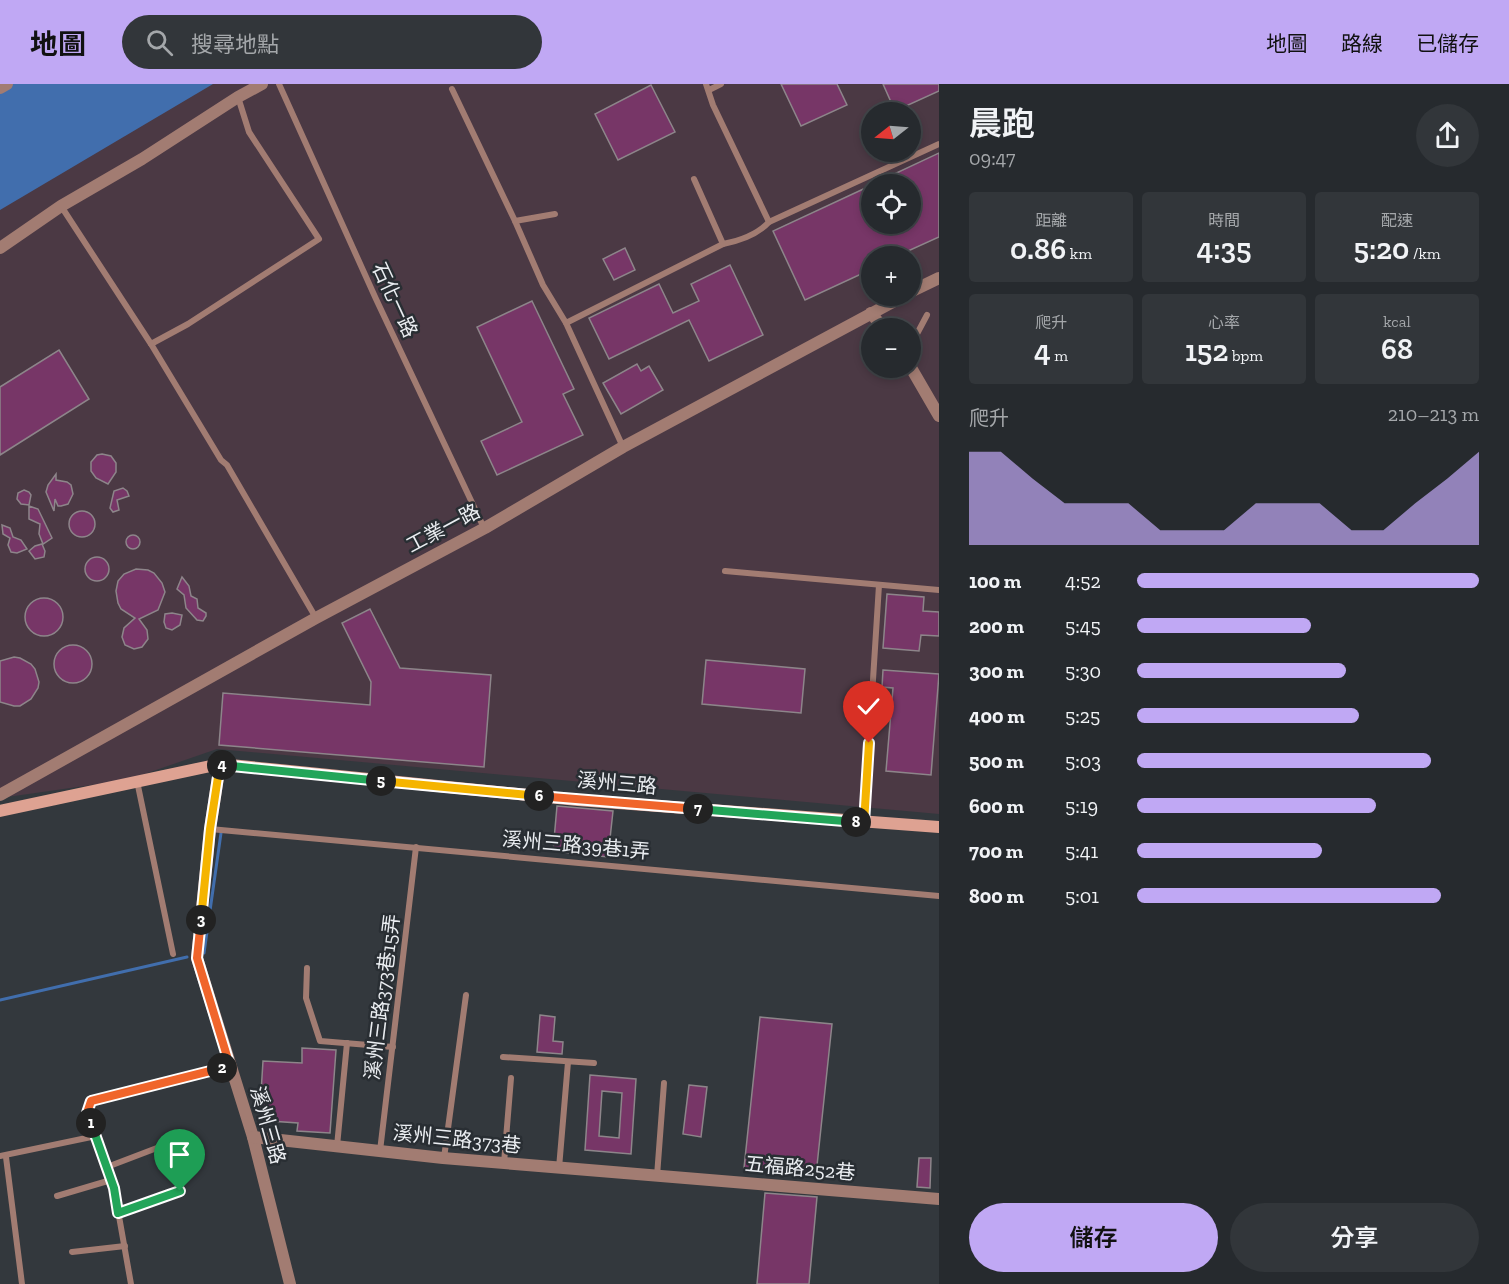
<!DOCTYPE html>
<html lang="zh-TW">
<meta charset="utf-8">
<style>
:root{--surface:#262a2e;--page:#32363a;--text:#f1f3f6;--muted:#a4a7aa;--line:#42464a;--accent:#c0a8f4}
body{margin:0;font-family:"Zilla Slab","Noto Sans TC",serif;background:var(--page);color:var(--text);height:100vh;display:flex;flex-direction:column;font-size:22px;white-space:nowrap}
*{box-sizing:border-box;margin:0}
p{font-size:20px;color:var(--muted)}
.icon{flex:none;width:33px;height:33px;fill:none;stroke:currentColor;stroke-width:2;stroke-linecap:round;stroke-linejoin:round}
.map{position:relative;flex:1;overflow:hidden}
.drawer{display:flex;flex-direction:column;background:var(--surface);width:570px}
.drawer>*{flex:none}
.needle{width:39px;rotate:253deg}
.controls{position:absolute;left:861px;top:18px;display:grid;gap:12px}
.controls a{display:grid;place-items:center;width:60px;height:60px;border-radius:50%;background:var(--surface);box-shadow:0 3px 9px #0003,0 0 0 2px var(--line);font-size:30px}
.pin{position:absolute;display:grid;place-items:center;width:51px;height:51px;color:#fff;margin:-62px -26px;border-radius:50% 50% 50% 0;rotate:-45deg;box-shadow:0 0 6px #0007}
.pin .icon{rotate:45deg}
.km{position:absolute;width:30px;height:30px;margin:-15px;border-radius:50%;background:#222;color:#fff;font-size:16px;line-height:30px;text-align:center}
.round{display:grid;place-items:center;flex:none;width:63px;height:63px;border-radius:32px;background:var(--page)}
.summary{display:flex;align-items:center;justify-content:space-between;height:102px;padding:0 30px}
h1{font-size:33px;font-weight:600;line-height:45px}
.figures{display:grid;grid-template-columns:repeat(3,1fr);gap:9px;height:102px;padding:6px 30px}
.figures div{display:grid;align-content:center;border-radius:6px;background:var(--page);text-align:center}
.figures b{font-size:30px;font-weight:600}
.figures small{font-size:16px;font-weight:400}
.figures p{font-size:16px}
.chart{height:168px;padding:12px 30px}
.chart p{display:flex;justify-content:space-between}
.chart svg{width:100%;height:108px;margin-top:6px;fill:var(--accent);opacity:.7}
.action{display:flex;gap:12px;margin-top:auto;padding:12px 30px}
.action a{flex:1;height:69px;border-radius:36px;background:var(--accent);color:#111;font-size:24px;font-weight:600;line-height:69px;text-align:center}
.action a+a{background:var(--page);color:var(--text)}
ul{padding:0 30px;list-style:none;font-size:20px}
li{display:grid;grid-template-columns:96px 72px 1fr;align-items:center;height:45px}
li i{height:15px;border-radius:8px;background:var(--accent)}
header{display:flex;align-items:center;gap:36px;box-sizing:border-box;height:84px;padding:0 30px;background:var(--accent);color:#111}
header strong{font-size:28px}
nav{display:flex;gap:33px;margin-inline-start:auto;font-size:21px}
.search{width:420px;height:54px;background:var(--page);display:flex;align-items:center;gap:15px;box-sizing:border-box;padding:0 21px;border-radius:33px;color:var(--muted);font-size:22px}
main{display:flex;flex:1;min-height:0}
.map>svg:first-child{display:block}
.industrial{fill:#4b3944;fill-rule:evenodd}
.water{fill:#416ead}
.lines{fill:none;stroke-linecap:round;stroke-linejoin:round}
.stream{stroke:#416ead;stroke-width:3}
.building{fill:#773667;stroke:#8d858a;stroke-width:1.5;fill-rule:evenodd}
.lane{stroke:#a27c72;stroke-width:6}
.street{stroke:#a27c72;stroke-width:12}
.secondary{stroke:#dea292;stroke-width:12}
.split-1-casing{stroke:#fff;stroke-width:12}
.split-2-casing{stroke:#fff;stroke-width:12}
.split-3-casing{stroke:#fff;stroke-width:12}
.split-4-casing{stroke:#fff;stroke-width:12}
.split-5-casing{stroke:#fff;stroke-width:12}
.split-6-casing{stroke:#fff;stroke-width:12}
.split-7-casing{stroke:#fff;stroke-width:12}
.split-8-casing{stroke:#fff;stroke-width:12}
.split-9-casing{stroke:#fff;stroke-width:12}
.split-1{stroke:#22a559;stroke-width:8}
.split-2{stroke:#f0652b;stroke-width:8}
.split-3{stroke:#f0652b;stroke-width:8}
.split-4{stroke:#f5b400;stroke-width:8}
.split-5{stroke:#22a559;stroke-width:8}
.split-6{stroke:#f5b400;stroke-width:8}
.split-7{stroke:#f0652b;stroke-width:8}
.split-8{stroke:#22a559;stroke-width:8}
.split-9{stroke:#f5b400;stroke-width:8}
.labels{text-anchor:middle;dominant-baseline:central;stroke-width:5;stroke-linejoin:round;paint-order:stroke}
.street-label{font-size:20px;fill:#ebeef2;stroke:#292e33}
</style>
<header>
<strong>地圖</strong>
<div class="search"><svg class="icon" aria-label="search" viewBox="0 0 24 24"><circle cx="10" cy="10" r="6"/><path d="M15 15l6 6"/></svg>搜尋地點</div>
<nav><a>地圖</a><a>路線</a><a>已儲存</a></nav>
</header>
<main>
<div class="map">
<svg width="939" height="1200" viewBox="0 0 939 1200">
<rect width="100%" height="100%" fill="#33383d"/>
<!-- industrial -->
<path class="industrial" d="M 0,0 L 939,0 L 939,730 L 217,665 L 127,696 L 0,714 ZM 872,28 L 910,28 L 910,68 L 872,68 ZM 872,100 L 910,100 L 910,140 L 872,140 ZM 872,172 L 910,172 L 910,212 L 872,212 ZM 872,244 L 910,244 L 910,284 L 872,284 Z"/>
<!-- water -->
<polygon class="water" points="11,0 213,0 0,126 0,6"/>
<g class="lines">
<!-- stream -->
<g class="stream">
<polyline points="204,869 221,749"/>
<polyline points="0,916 187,873"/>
</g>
</g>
<!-- building -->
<g class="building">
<polygon points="781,0 837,0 847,21 801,42"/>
<polygon points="883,0 939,0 939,7 895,27"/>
<polygon points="651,1 675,48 618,76 595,30"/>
<polygon points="939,69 939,153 897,172 872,172 872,185 805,216 773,147 872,101 872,140 910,140 910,100 873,100"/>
<polygon points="625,164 635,186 614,196 603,175"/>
<polygon points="730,181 763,251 709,277 689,236 609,275 589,234 659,200 673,229 699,217 691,200"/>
<polygon points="532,217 574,305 563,310 583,351 497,391 481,357 522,338 477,243"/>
<polygon points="59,266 89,315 0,371 0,303"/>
<polygon points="637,280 641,287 649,282 663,306 621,330 603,299"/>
<polygon points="102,370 111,372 116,379 116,388 108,400 96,394 91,387 91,378 97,371"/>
<polygon points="56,390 56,396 67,398 71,401 73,410 68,420 61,422 58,422 55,415 54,427 46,408 48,401"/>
<polygon points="123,404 127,407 129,412 117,416 119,426 113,428 110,424 114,407"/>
<polygon points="24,406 29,408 31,411 29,421 21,420 17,415 18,409"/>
<polygon points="29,422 38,425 52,454 43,460 39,450 40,440 29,435"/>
<circle cx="82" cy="440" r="13"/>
<polygon points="2,441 10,444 13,453 21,456 27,465 17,469 11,468 8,461 10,454 3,450"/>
<circle cx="133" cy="458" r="7"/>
<polygon points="42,460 45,467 44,473 35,475 29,467 35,462"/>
<circle cx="97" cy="485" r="12"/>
<polygon points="136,485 148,486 154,489 162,499 165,508 158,526 139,535 147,546 148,555 142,563 134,565 125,561 122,553 124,544 135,534 121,525 118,519 116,507 118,497 124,490"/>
<polygon points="182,493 189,502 191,512 197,515 198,524 206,529 206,532 203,537 197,536 186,524 184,511 177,505"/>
<polygon points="887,510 924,513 923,527 939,528 939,552 921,551 919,567 883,564"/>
<circle cx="44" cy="533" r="19"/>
<polygon points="370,525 400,584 491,591 484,683 219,661 223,609 370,621 371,598 342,539"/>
<polygon points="172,529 182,531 180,541 172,546 166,544 164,538 165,530"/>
<circle cx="73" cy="580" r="19"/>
<polygon points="14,573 20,574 31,580 35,585 39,598 38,604 31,615 20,622 14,622 0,618 0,577"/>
<polygon points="706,576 805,585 801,629 702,620"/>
<polygon points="883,586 939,590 931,691 886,687 893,604 882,603"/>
<polygon points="557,722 613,727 608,773 553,767"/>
<polygon points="540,931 555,933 553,957 563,958 562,970 537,968"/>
<polygon points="760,933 832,940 816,1091 744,1084"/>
<polygon points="302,964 336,966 330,1049 297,1047 298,1039 270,1037 271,1026 260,1025 263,977 302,979"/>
<path d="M 590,991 L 636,995 L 631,1070 L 585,1066 ZM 602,1007 L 622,1009 L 619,1054 L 599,1052 Z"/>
<polygon points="689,1001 707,1003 701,1053 683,1050"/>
<polygon points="919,1074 931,1074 930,1104 917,1103"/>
<polygon points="765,1109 817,1113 809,1200 757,1200"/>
</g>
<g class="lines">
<!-- lane -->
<g class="lane">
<polyline points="279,0 376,215 484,444"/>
<polyline points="706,0 713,21 769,138"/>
<polyline points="452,5 515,137 543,201 566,239 623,363"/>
<polyline points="709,6 721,0"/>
<polyline points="694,95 723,160"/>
<polyline points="61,122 151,260 221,376 227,381 316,534"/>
<polyline points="515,137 555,130"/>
<path d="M 566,239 L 723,160 C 739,157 758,150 769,138 L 939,60"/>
<polyline points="151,260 188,240 319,155 249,48 238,13"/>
<polyline points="910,263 927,231"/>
<polyline points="725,487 939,506"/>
<polyline points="137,697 173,870"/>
<polyline points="864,738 879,501"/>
<polyline points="210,745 939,812"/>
<polyline points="307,884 306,914 320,957 393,963"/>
<polyline points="503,973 594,979"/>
<polyline points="337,1062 347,959"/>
<polyline points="380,1067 416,763"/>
<polyline points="0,1072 96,1052"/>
<polyline points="6,1073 22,1200"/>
<polyline points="444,1074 466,911"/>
<polyline points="504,1079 511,994"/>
<polyline points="107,1083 170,1059"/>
<polyline points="559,1084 568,978"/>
<polyline points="657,1092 664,999"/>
<polyline points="57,1112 111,1096"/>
<polyline points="119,1129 180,1107"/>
<polyline points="72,1168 125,1162"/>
<polyline points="131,1200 114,1104 87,1029 91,1017 230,982"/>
</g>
<!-- street -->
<g class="street">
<polyline points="0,4 7,0"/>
<polyline points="0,164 61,122 142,75 238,13 262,0"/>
<polyline points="910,208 939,194"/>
<polyline points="871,229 883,244"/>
<polyline points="910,282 939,332"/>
<polyline points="220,680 210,745 197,874 253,1053 290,1200"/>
<polyline points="0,711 316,534 485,444 623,363 904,212"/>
<polyline points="253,1053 443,1074 939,1115"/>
</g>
<!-- secondary -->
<polyline class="secondary" points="0,727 220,680 578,716 939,743"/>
</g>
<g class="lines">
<defs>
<polyline id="split-1" points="91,1039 114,1104 118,1129 180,1107"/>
<polyline id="split-2" points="91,1039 87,1029 91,1017 222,984"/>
<polyline id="split-3" points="201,836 197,874 230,982 222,984"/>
<polyline id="split-4" points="201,836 210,745 220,680 222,681"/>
<polyline id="split-5" points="222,681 381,697"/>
<polyline id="split-6" points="381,697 539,712"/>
<polyline id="split-7" points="539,712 698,725"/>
<polyline id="split-8" points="698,725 856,738"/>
<polyline id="split-9" points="856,738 864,739 869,659"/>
</defs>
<!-- split-1 casing -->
<use href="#split-1" class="split-1-casing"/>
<!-- split-2 casing -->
<use href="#split-2" class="split-2-casing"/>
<!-- split-3 casing -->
<use href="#split-3" class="split-3-casing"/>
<!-- split-4 casing -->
<use href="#split-4" class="split-4-casing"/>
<!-- split-5 casing -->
<use href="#split-5" class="split-5-casing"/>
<!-- split-6 casing -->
<use href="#split-6" class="split-6-casing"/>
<!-- split-7 casing -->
<use href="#split-7" class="split-7-casing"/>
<!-- split-8 casing -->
<use href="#split-8" class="split-8-casing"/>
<!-- split-9 casing -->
<use href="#split-9" class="split-9-casing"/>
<!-- split-1 -->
<use href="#split-1" class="split-1"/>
<!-- split-2 -->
<use href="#split-2" class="split-2"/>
<!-- split-3 -->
<use href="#split-3" class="split-3"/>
<!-- split-4 -->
<use href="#split-4" class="split-4"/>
<!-- split-5 -->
<use href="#split-5" class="split-5"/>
<!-- split-6 -->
<use href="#split-6" class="split-6"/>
<!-- split-7 -->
<use href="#split-7" class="split-7"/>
<!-- split-8 -->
<use href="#split-8" class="split-8"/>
<!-- split-9 -->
<use href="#split-9" class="split-9"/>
</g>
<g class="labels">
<!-- street labels -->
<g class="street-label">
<text transform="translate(395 216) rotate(65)">石化一路</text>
<text transform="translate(443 444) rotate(-28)">工業一路</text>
<text transform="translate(617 699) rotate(5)">溪州三路</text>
<text transform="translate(576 761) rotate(5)">溪州三路39巷1弄</text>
<text transform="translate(382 913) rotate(-83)">溪州三路373巷15弄</text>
<text transform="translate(268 1041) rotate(74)">溪州三路</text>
<text transform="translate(457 1055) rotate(6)">溪州三路373巷</text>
<text transform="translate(800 1084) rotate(5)">五福路252巷</text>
</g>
</g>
</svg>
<div class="controls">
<a><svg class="needle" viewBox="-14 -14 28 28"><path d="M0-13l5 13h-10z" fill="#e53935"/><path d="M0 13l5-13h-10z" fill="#a4a7aa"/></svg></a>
<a><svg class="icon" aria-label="locate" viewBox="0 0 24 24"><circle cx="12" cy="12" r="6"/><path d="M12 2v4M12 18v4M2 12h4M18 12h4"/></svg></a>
<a>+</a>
<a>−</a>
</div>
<div class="pin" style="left:180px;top:1107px;background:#1e9e55"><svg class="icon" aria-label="arrive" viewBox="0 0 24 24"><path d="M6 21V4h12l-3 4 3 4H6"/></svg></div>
<div class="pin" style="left:869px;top:659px;background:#d93025"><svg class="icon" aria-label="check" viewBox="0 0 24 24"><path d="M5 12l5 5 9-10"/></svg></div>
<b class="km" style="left:91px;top:1039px">1</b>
<b class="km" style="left:222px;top:984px">2</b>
<b class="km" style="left:201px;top:836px">3</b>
<b class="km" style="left:222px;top:681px">4</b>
<b class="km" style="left:381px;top:697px">5</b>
<b class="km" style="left:539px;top:712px">6</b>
<b class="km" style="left:698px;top:725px">7</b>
<b class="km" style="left:856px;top:738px">8</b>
</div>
<section class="drawer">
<div class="summary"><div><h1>晨跑</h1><p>09:47</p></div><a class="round"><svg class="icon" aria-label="share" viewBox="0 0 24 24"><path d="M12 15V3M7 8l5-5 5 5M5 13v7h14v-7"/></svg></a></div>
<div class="figures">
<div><p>距離</p><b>0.86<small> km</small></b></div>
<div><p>時間</p><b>4:35</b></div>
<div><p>配速</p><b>5:20<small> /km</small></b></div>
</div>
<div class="figures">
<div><p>爬升</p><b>4<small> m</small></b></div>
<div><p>心率</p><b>152<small> bpm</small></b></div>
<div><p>kcal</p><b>68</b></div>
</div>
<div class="chart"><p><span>爬升</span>210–213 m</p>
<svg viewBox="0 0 160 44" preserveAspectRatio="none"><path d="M0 44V6L10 6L20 17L30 27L40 27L50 27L60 38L70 38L80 38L90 27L100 27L110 27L120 38L130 38L140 27L150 17L160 6V44z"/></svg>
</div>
<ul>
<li><b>100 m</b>4:52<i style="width:100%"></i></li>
<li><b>200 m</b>5:45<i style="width:51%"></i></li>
<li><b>300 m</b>5:30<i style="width:61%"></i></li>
<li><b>400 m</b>5:25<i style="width:65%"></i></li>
<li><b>500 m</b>5:03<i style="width:86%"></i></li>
<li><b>600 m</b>5:19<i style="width:70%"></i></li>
<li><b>700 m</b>5:41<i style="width:54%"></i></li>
<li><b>800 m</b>5:01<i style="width:89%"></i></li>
</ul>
<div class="action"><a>儲存</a><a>分享</a></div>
</section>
</main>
